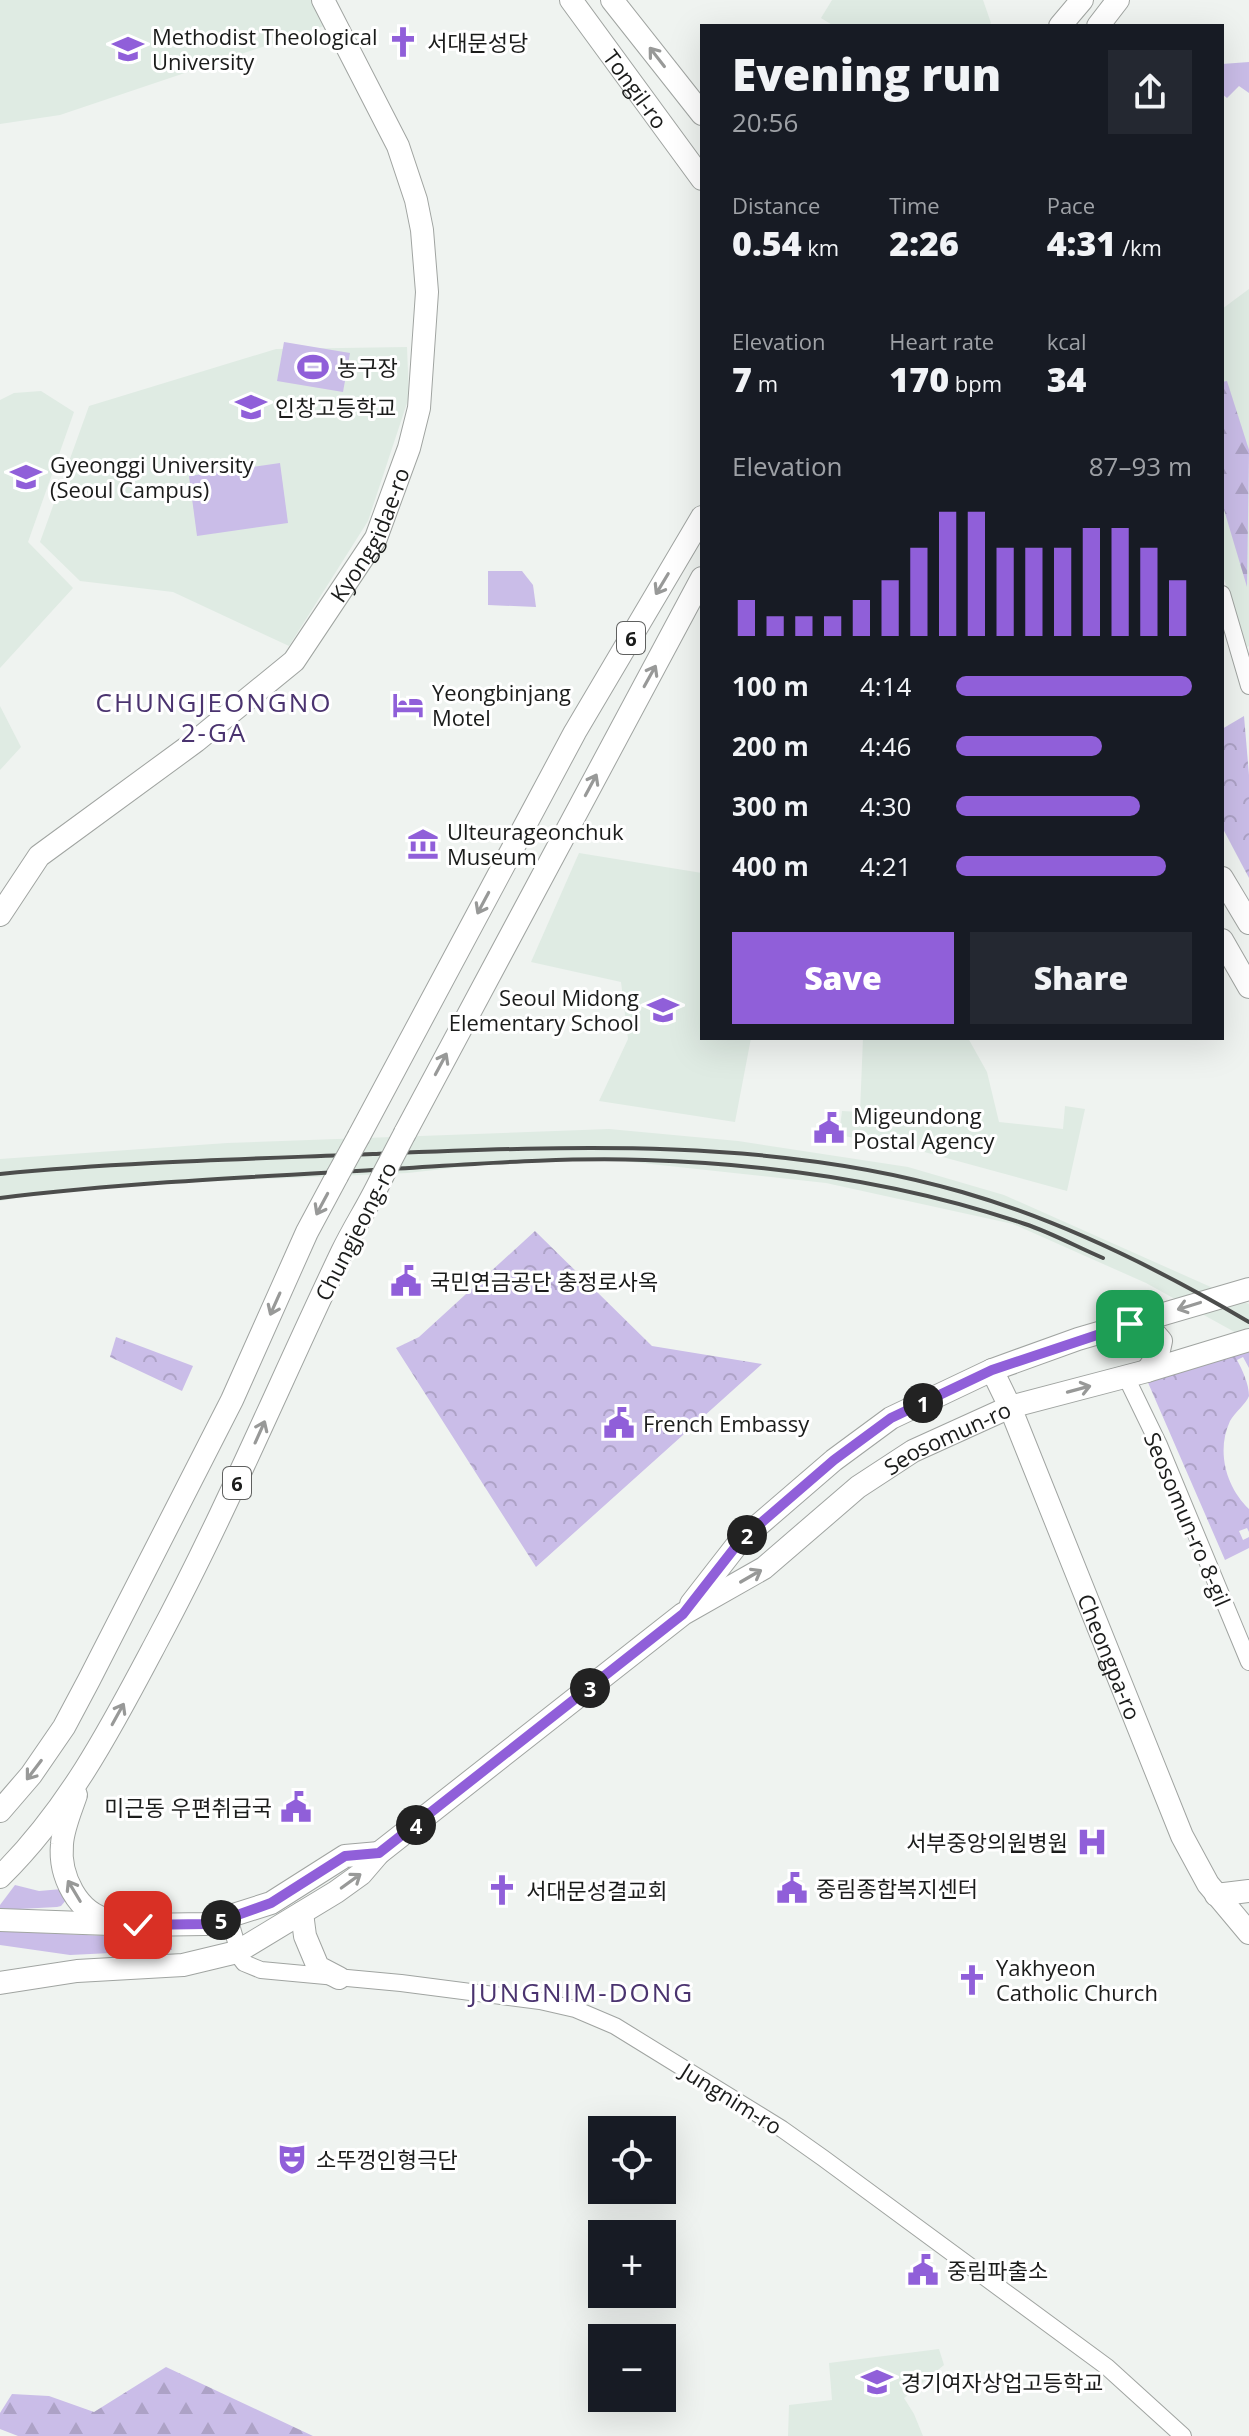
<!DOCTYPE html>
<meta charset="utf-8">
<style>
:root{--surface:#171b24;--page:#242831;--text:#f1f3f6;--muted:#9ea1a6;--accent:#905fd9}
body{margin:0;font-family:"Open Sans","Noto Sans KR",sans-serif;background:var(--page);color:var(--text);height:100vh;display:flex;flex-direction:column;font-size:30px;white-space:nowrap}
*{box-sizing:border-box;margin:0}
p{font-size:26px;color:var(--muted)}
.icon{flex:none;width:44px;height:44px;fill:none;stroke:currentColor;stroke-width:2;stroke-linecap:round;stroke-linejoin:round}
.map{position:relative;flex:1;overflow:hidden}
.drawer{position:absolute;left:700px;top:24px;width:524px;height:1016px;display:flex;flex-direction:column;background:var(--surface);border-radius:0px;box-shadow:0 8px 32px #0002}
.drawer>*{flex:none}
.buttons{position:absolute;left:588px;top:2116px;display:grid;gap:16px}
.buttons a{display:grid;place-items:center;width:88px;height:88px;border-radius:0px;background:var(--surface);box-shadow:0 8px 32px #0002;font-size:40px}
.pin{position:absolute;display:grid;place-items:center;width:68px;height:68px;color:#fff;margin:-34px;border-radius:16px;box-shadow:0 4px 12px #0006}
.km{position:absolute;width:40px;height:40px;margin:-20px;border-radius:50%;background:#222;color:#fff;font-size:22px;line-height:40px;text-align:center}
.round{display:grid;place-items:center;flex:none;width:84px;height:84px;border-radius:0px;background:var(--page)}
.overview{display:flex;align-items:center;justify-content:space-between;height:136px;padding:0 32px}
h1{font-size:44px;font-weight:800;line-height:60px}
.figures{display:grid;grid-template-columns:repeat(3,1fr);gap:12px;height:136px;padding:8px 32px}
.figures div{display:grid;align-content:center}
.figures b{font-size:34px;font-weight:800}
.figures small{font-size:22px;font-weight:400}
.figures p{font-size:22px}
.chart{height:224px;padding:16px 32px}
.chart p{display:flex;justify-content:space-between}
.chart svg{width:100%;height:144px;margin-top:8px;stroke:var(--accent);stroke-width:6}
.primary-button{display:flex;gap:16px;margin-top:auto;padding:16px 32px}
.primary-button a{flex:1;height:92px;border-radius:0px;background:var(--accent);color:#fff;font-size:32px;font-weight:800;line-height:92px;text-align:center}
.primary-button a+a{background:var(--page);color:var(--text)}
ul{padding:0 32px;list-style:none;font-size:26px}
li{display:grid;grid-template-columns:128px 96px 1fr;align-items:center;height:60px}
li i{height:20px;border-radius:10px;background:var(--accent)}
.map>svg:first-child{display:block}
.built{fill:#dfebe3}
.green{fill:#cabde8}
.forest{fill:url(#forest-firs)}
.park{fill:url(#park-crowns)}
.lines{fill:none;stroke-linecap:round;stroke-linejoin:round}
.minor-casing{stroke:#a0a4a1;stroke-width:18}
.major-casing{stroke:#a0a4a1;stroke-width:24}
.minor{stroke:#fff;stroke-width:16}
.major{stroke:#fff;stroke-width:22}
.rail{stroke:#4c4d4c;stroke-width:4}
.major-bridge-casing{stroke:#a0a4a1;stroke-width:24;stroke-linecap:butt}
.major-bridge{stroke:#fff;stroke-width:22}
.oneway{stroke:#989998}
.route-casing{stroke:#fff;stroke-width:16}
.route{stroke:#905fd9;stroke-width:10}
.labels{text-anchor:middle;dominant-baseline:central;stroke-width:6;stroke-linejoin:round;paint-order:stroke}
.shield{fill:#fff;stroke:#5f605f;stroke-width:2}
.shield-label{font-size:20px;font-weight:bold;fill:#1b1c1b}
.poi-label{font-size:22px;fill:#1b1c1b;stroke:#fff;text-anchor:start}
.street-label{font-size:22px;fill:#1b1c1b;stroke:#fff}
.quarter-label{font-size:26px;letter-spacing:2px;fill:#4a336f;stroke:#fff}
</style>
<div class="map">
<svg width="1249" height="2436" viewBox="0 0 1249 2436">
<defs>
<pattern id="forest-firs" width="22" height="20" patternUnits="userSpaceOnUse" patternTransform="scale(2)"><rect width="22" height="20" fill="#cabde8"/><path d="M5 1l3.5 6h-7zM16 11l3.5 6h-7z" fill="#ada2c6"/></pattern>
<pattern id="park-crowns" width="20" height="18" patternUnits="userSpaceOnUse" patternTransform="scale(2)"><rect width="20" height="18" fill="#cabde8"/><path d="M2 6a3 3 0 1 1 6 0M12 15a3 3 0 1 1 6 0" fill="none" stroke="#ada2c6"/></pattern>
</defs>
<rect width="100%" height="100%" fill="#eff3f0"/>
<!-- built -->
<g class="built">
<polygon points="0,0 323,0 336,22 60,115 0,124"/>
<polygon points="832,0 983,0 991,23 989,26 834,26 821,18"/>
<polygon points="1249,289 1249,646 1247,647 1222,573 1222,309"/>
<polygon points="407,347 409,397 368,521 289,646 173,592 80,581 40,542 89,406 276,349"/>
<polygon points="41,391 74,412 28,542 73,588 0,668 0,400 14,393"/>
<polygon points="0,706 21,747 0,770"/>
<polygon points="579,853 702,873 702,1038 751,1038 735,1122 599,1101 628,1039 621,982 531,962"/>
<polygon points="863,1038 968,1038 987,1072 999,1122 1063,1129 1065,1106 1085,1109 1067,1191 917,1150 839,1135 842,1111 860,1112"/>
<polygon points="609,1129 738,1141 908,1167 1004,1195 1249,1304 1249,1340 1146,1283 1013,1224 826,1183 623,1161 514,1161 408,1173 79,1187 0,1201 0,1159 227,1143"/>
<polygon points="939,2349 944,2365 904,2398 914,2414 923,2436 788,2436 789,2405 832,2400 829,2363"/>
</g>
<!-- green -->
<g class="green">
<polygon points="1249,62 1249,93 1239,86 1227,98 1222,94 1222,64"/>
<polygon points="284,342 350,353 343,392 277,381"/>
<polygon points="280,463 288,523 197,536 189,476"/>
<polygon points="488,571 522,571 533,585 536,607 488,605"/>
<polygon points="15,1885 39,1891 62,1889 66,1900 61,1906 57,1907 0,1910 0,1905"/>
<polygon points="0,1931 172,1939 172,1950 70,1955 0,1945"/>
</g>
<!-- forest -->
<g class="forest">
<polygon points="1227,381 1249,450 1247,587 1222,503 1222,382"/>
<polygon points="166,2367 313,2436 18,2436 0,2429 0,2413 12,2394 49,2396 94,2412"/>
</g>
<!-- park -->
<g class="park">
<polygon points="1244,716 1249,775 1249,878 1222,827 1222,729"/>
<polygon points="535,1231 652,1346 762,1364 536,1567 396,1348 419,1337"/>
<polygon points="116,1337 193,1366 182,1391 110,1357"/>
<path d="M 1249,1346 L 1249,1368 L 1243,1357 L 1237,1360 C 1242,1369 1249,1384 1249,1396 C 1246,1404 1235,1412 1230,1421 C 1216,1451 1226,1487 1249,1509 L 1249,1532 L 1247,1528 L 1239,1531 L 1243,1540 L 1249,1537 L 1249,1548 L 1225,1560 L 1146,1378 Z"/>
</g>
<g class="lines">
<defs>
<g id="minor">
<polyline points="1222,594 1249,686"/>
<polyline points="1126,1377 1159,1445 1249,1662"/>
<polyline points="229,1918 241,1959 244,1963 261,1970 401,1983 540,2001 575,2009 615,2026 782,2129 823,2158 1107,2367 1183,2436"/>
</g>
<g id="major">
<path id="s1" d="M 571,0 L 702,179"/>
<polyline points="612,0 702,114"/>
<polyline points="1060,26 1082,0"/>
<polyline points="1098,26 1118,0"/>
<polyline points="1222,878 1249,923"/>
<path id="s2" d="M 0,915 L 39,856 L 196,741 L 294,661 L 376,538 L 409,448 L 419,408 L 427,292 L 422,230 L 416,200 L 398,146 L 323,0"/>
<polyline points="1222,940 1249,987"/>
<polyline points="405,1133 702,578"/>
<polyline points="359,1136 575,732 702,517"/>
<polyline points="1130,1324 1149,1327 1161,1341 1158,1355 1147,1371"/>
<path id="s3" d="M 992,1370 L 1010,1407 L 1182,1836 L 1208,1884 L 1249,1933"/>
<polyline points="691,1604 740,1541 834,1460 891,1418 992,1370 1078,1339 1249,1289"/>
<path d="M 76,1795 C 71,1810 63,1828 62,1844 C 59,1875 77,1914 110,1920"/>
<polyline points="0,1811 31,1775 64,1727 89,1680 232,1400 307,1232 337,1176"/>
<path d="M 0,1877 C 70,1808 112,1726 157,1641 C 225,1514 280,1382 342,1252 C 354,1227 370,1203 382,1177"/>
<polyline points="1216,1895 1249,1891"/>
<polyline points="302,1913 305,1936 318,1967 339,1978"/>
<polyline points="0,1920 138,1925 205,1924 271,1903 345,1856 379,1853"/>
<path id="s4" d="M 0,1983 L 77,1971 L 183,1965 L 237,1952 L 336,1892 L 361,1874 L 379,1853 L 683,1614 L 764,1568 L 858,1487 L 913,1451 L 1010,1407 L 1147,1371 L 1249,1340"/>
</g>
</defs>
<!-- minor casing -->
<use href="#minor" class="minor-casing"/>
<!-- major casing -->
<use href="#major" class="major-casing"/>
<!-- minor -->
<use href="#minor" class="minor"/>
<!-- major -->
<use href="#major" class="major"/>
<!-- rail -->
<g class="rail">
<path d="M 0,1174 C 124,1162 249,1159 373,1154 C 569,1146 772,1137 962,1192 C 1063,1221 1159,1269 1249,1322"/>
<path d="M 0,1198 C 124,1183 249,1177 373,1170 C 464,1165 555,1157 645,1160 C 772,1164 904,1183 1025,1224 C 1052,1233 1077,1247 1103,1258"/>
</g>
<defs>
<g id="major-bridge">
<polyline points="337,1176 359,1136"/>
<polyline points="382,1177 405,1133"/>
</g>
</defs>
<!-- major-bridge casing -->
<use href="#major-bridge" class="major-bridge-casing"/>
<!-- major-bridge -->
<use href="#major-bridge" class="major-bridge"/>
</g>
<!-- one-way arrows -->
<defs><path id="oneway-shaft" d="M-6 0H5M1.5-3L5.5 0L1.5 3" fill="none" stroke-width="1.6" stroke-linecap="round" stroke-linejoin="round" transform="scale(2)"/></defs>
<g class="oneway">
<use href="#oneway-shaft" transform="translate(657 57) rotate(-128)"/>
<use href="#oneway-shaft" transform="translate(662 584) rotate(121)"/>
<use href="#oneway-shaft" transform="translate(650 676) rotate(-61)"/>
<use href="#oneway-shaft" transform="translate(591 785) rotate(-62)"/>
<use href="#oneway-shaft" transform="translate(483 903) rotate(118)"/>
<use href="#oneway-shaft" transform="translate(441 1064) rotate(-62)"/>
<use href="#oneway-shaft" transform="translate(322 1204) rotate(118)"/>
<use href="#oneway-shaft" transform="translate(275 1304) rotate(114)"/>
<use href="#oneway-shaft" transform="translate(1189 1306) rotate(163)"/>
<use href="#oneway-shaft" transform="translate(1079 1389) rotate(-15)"/>
<use href="#oneway-shaft" transform="translate(260 1432) rotate(-66)"/>
<use href="#oneway-shaft" transform="translate(751 1576) rotate(-30)"/>
<use href="#oneway-shaft" transform="translate(118 1714) rotate(-61)"/>
<use href="#oneway-shaft" transform="translate(34 1770) rotate(127)"/>
<use href="#oneway-shaft" transform="translate(351 1881) rotate(-36)"/>
<use href="#oneway-shaft" transform="translate(74 1891) rotate(-121)"/>
</g>
<g class="lines">
<defs>
<polyline id="route" points="138,1925 205,1924 229,1918 271,1903 345,1856 379,1853 683,1614 740,1541 834,1460 891,1418 992,1370 1130,1324"/>
</defs>
<!-- route casing -->
<use href="#route" class="route-casing"/>
<!-- route -->
<use href="#route" class="route"/>
</g>
<!-- icons -->
<defs>
<symbol id="church-bare" viewBox="-9 -9 18 18"><path d="M-1.2-6h2.4v3.5h3.3v2.4h-3.3V6h-2.4V-.1h-3.3v-2.4h3.3Z" fill="#905fd9" stroke="#fff" stroke-width="2.5" paint-order="stroke"/></symbol>
<symbol id="university-bare" viewBox="-9 -9 18 18"><path d="M0-5L7-2L0 1L-7-2ZM-4 1L0 2.5L4 1V4Q0 6-4 4Z" fill="#905fd9" stroke="#fff" stroke-width="2.5" paint-order="stroke"/></symbol>
<symbol id="stadium-bare" viewBox="-9 -9 18 18"><path d="M0-5a6.5 5 0 1 0 0 10a6.5 5 0 1 0 0-10ZM-3.5-1.8h7v3.6h-7Z" fill="#905fd9" stroke="#fff" stroke-width="2.5" paint-order="stroke"/></symbol>
<symbol id="school-bare" viewBox="-9 -9 18 18"><path d="M0-5L7-2L0 1L-7-2ZM-4 1L0 2.5L4 1V4Q0 6-4 4Z" fill="#905fd9" stroke="#fff" stroke-width="2.5" paint-order="stroke"/></symbol>
<symbol id="hotel-bare" viewBox="-9 -9 18 18"><path d="M-6-4.5h1.5V1H6V5H4.5V3h-9V5H-6ZM-4 0a1.8 1.8 0 1 1 3.6 0ZM.5 0V-2.5h3Q6-2.5 6 0Z" fill="#905fd9" stroke="#fff" stroke-width="2.5" paint-order="stroke"/></symbol>
<symbol id="museum-bare" viewBox="-9 -9 18 18"><path d="M0-6L6-3V-2H-6V-3ZM-5-1h2V3h-2ZM-1-1h2V3h-2ZM3-1h2V3H3ZM-6 4H6V6H-6Z" fill="#905fd9" stroke="#fff" stroke-width="2.5" paint-order="stroke"/></symbol>
<symbol id="civic-bare" viewBox="-9 -9 18 18"><path d="M-.6-6.5H3V-4.5H.6V-3L4-1V1h2V6H-6V1h2V-1L-.6-3ZM-1.2 2.5V6h2.4V2.5Z" fill="#905fd9" stroke="#fff" stroke-width="2.5" paint-order="stroke"/></symbol>
<symbol id="hospital-bare" viewBox="-9 -9 18 18"><path d="M-5-5h3v3.5h4V-5h3V5h-3V1.5h-4V5h-3Z" fill="#905fd9" stroke="#fff" stroke-width="2.5" paint-order="stroke"/></symbol>
<symbol id="theatre-bare" viewBox="-9 -9 18 18"><path d="M-5-5.5Q0-4 5-5.5V0Q5 5 0 6Q-5 5-5 0ZM-3.3-2.5H-1v1.5H-3.3ZM1-2.5H3.3v1.5H1ZM-2.8 1Q0 5.5 2.8 1Z" fill="#905fd9" stroke="#fff" stroke-width="2.5" paint-order="stroke"/></symbol>
</defs>
<g fill-rule="evenodd">
<use href="#church-bare" x="381" y="20" width="44" height="44"/>
<use href="#university-bare" x="106" y="27" width="44" height="44"/>
<use href="#stadium-bare" x="291" y="345" width="44" height="44"/>
<use href="#school-bare" x="229" y="385" width="44" height="44"/>
<use href="#university-bare" x="4" y="455" width="44" height="44"/>
<use href="#hotel-bare" x="386" y="683" width="44" height="44"/>
<use href="#museum-bare" x="401" y="822" width="44" height="44"/>
<use href="#school-bare" x="641" y="988" width="44" height="44"/>
<use href="#civic-bare" x="807" y="1106" width="44" height="44"/>
<use href="#civic-bare" x="384" y="1259" width="44" height="44"/>
<use href="#civic-bare" x="597" y="1401" width="44" height="44"/>
<use href="#civic-bare" x="274" y="1785" width="44" height="44"/>
<use href="#hospital-bare" x="1070" y="1820" width="44" height="44"/>
<use href="#civic-bare" x="770" y="1866" width="44" height="44"/>
<use href="#church-bare" x="480" y="1868" width="44" height="44"/>
<use href="#church-bare" x="950" y="1958" width="44" height="44"/>
<use href="#theatre-bare" x="270" y="2137" width="44" height="44"/>
<use href="#civic-bare" x="901" y="2248" width="44" height="44"/>
<use href="#school-bare" x="855" y="2360" width="44" height="44"/>
</g>
<g class="labels">
<!-- shield labels -->
<g class="shield">
<rect x="617" y="622" width="28" height="32" rx="6"/>
<rect x="223" y="1467" width="28" height="32" rx="6"/>
</g>
<g class="shield-label">
<text x="631" y="638">6</text>
<text x="237" y="1483">6</text>
</g>
<!-- poi labels -->
<g class="poi-label">
<text x="152" y="36">Methodist Theological<tspan x="152" dy="25">University</tspan></text>
<text x="427" y="42">서대문성당</text>
<text x="337" y="367">농구장</text>
<text x="275" y="407">인창고등학교</text>
<text x="50" y="464">Gyeonggi University<tspan x="50" dy="25">(Seoul Campus)</tspan></text>
<text x="432" y="692">Yeongbinjang<tspan x="432" dy="25">Motel</tspan></text>
<text x="447" y="831">Ulteurageonchuk<tspan x="447" dy="25">Museum</tspan></text>
<text x="639" y="997" text-anchor="end">Seoul Midong<tspan x="639" dy="25">Elementary School</tspan></text>
<text x="853" y="1115">Migeundong<tspan x="853" dy="25">Postal Agency</tspan></text>
<text x="430" y="1281">국민연금공단 충정로사옥</text>
<text x="643" y="1423">French Embassy</text>
<text x="272" y="1807" text-anchor="end">미근동 우편취급국</text>
<text x="1068" y="1842" text-anchor="end">서부중앙의원병원</text>
<text x="816" y="1888">중림종합복지센터</text>
<text x="526" y="1890">서대문성결교회</text>
<text x="996" y="1967">Yakhyeon<tspan x="996" dy="25">Catholic Church</tspan></text>
<text x="316" y="2159">소뚜껑인형극단</text>
<text x="947" y="2270">중림파출소</text>
<text x="901" y="2382">경기여자상업고등학교</text>
</g>
<!-- street labels -->
<g class="street-label">
<text stroke="none"><textPath href="#s1" startOffset="110">Tongil-ro</textPath></text>
<text stroke="none"><textPath href="#s2" startOffset="540">Kyonggidae-ro</textPath></text>
<text transform="translate(355 1231) rotate(-63)">Chungjeong-ro</text>
<text stroke="none"><textPath href="#s4" startOffset="1120">Seosomun-ro</textPath></text>
<text transform="translate(1188 1519) rotate(67)">Seosomun-ro 8-gil</text>
<text stroke="none"><textPath href="#s3" startOffset="310">Cheongpa-ro</textPath></text>
<text transform="translate(732 2098) rotate(32)">Jungnim-ro</text>
</g>
<!-- quarter labels -->
<g class="quarter-label">
<text x="214" y="702">CHUNGJEONGNO<tspan x="214" dy="30">2-GA</tspan></text>
<text x="582" y="1992">JUNGNIM-DONG</text>
</g>
</g>
</svg>
<div class="buttons">
<a><svg class="icon" aria-label="locate" viewBox="0 0 24 24"><circle cx="12" cy="12" r="6"/><path d="M12 2v4M12 18v4M2 12h4M18 12h4"/></svg></a>
<a>+</a>
<a>−</a>
</div>
<div class="pin" style="left:1130px;top:1324px;background:#1e9e55"><svg class="icon" aria-label="arrive" viewBox="0 0 24 24"><path d="M6 21V4h12l-3 4 3 4H6"/></svg></div>
<div class="pin" style="left:138px;top:1925px;background:#d93025"><svg class="icon" aria-label="check" viewBox="0 0 24 24"><path d="M5 12l5 5 9-10"/></svg></div>
<b class="km" style="left:923px;top:1403px">1</b>
<b class="km" style="left:747px;top:1535px">2</b>
<b class="km" style="left:590px;top:1688px">3</b>
<b class="km" style="left:416px;top:1825px">4</b>
<b class="km" style="left:221px;top:1920px">5</b>
<section class="drawer">
<div class="overview"><div><h1>Evening run</h1><p>20:56</p></div><a class="round"><svg class="icon" aria-label="share" viewBox="0 0 24 24"><path d="M12 15V3M7 8l5-5 5 5M5 13v7h14v-7"/></svg></a></div>
<div class="figures">
<div><p>Distance</p><b>0.54<small> km</small></b></div>
<div><p>Time</p><b>2:26</b></div>
<div><p>Pace</p><b>4:31<small> /km</small></b></div>
</div>
<div class="figures">
<div><p>Elevation</p><b>7<small> m</small></b></div>
<div><p>Heart rate</p><b>170<small> bpm</small></b></div>
<div><p>kcal</p><b>34</b></div>
</div>
<div class="chart"><p><span>Elevation</span>87–93 m</p>
<svg viewBox="0 0 160 44" preserveAspectRatio="none"><path d="M5 44V33M15 44V38M25 44V38M35 44V38M45 44V33M55 44V27M65 44V17M75 44V6M85 44V6M95 44V17M105 44V17M115 44V17M125 44V11M135 44V11M145 44V17M155 44V27"/></svg>
</div>
<ul>
<li><b>100 m</b>4:14<i style="width:100%"></i></li>
<li><b>200 m</b>4:46<i style="width:62%"></i></li>
<li><b>300 m</b>4:30<i style="width:78%"></i></li>
<li><b>400 m</b>4:21<i style="width:89%"></i></li>
</ul>
<div class="primary-button"><a>Save</a><a>Share</a></div>
</section>
</div>
